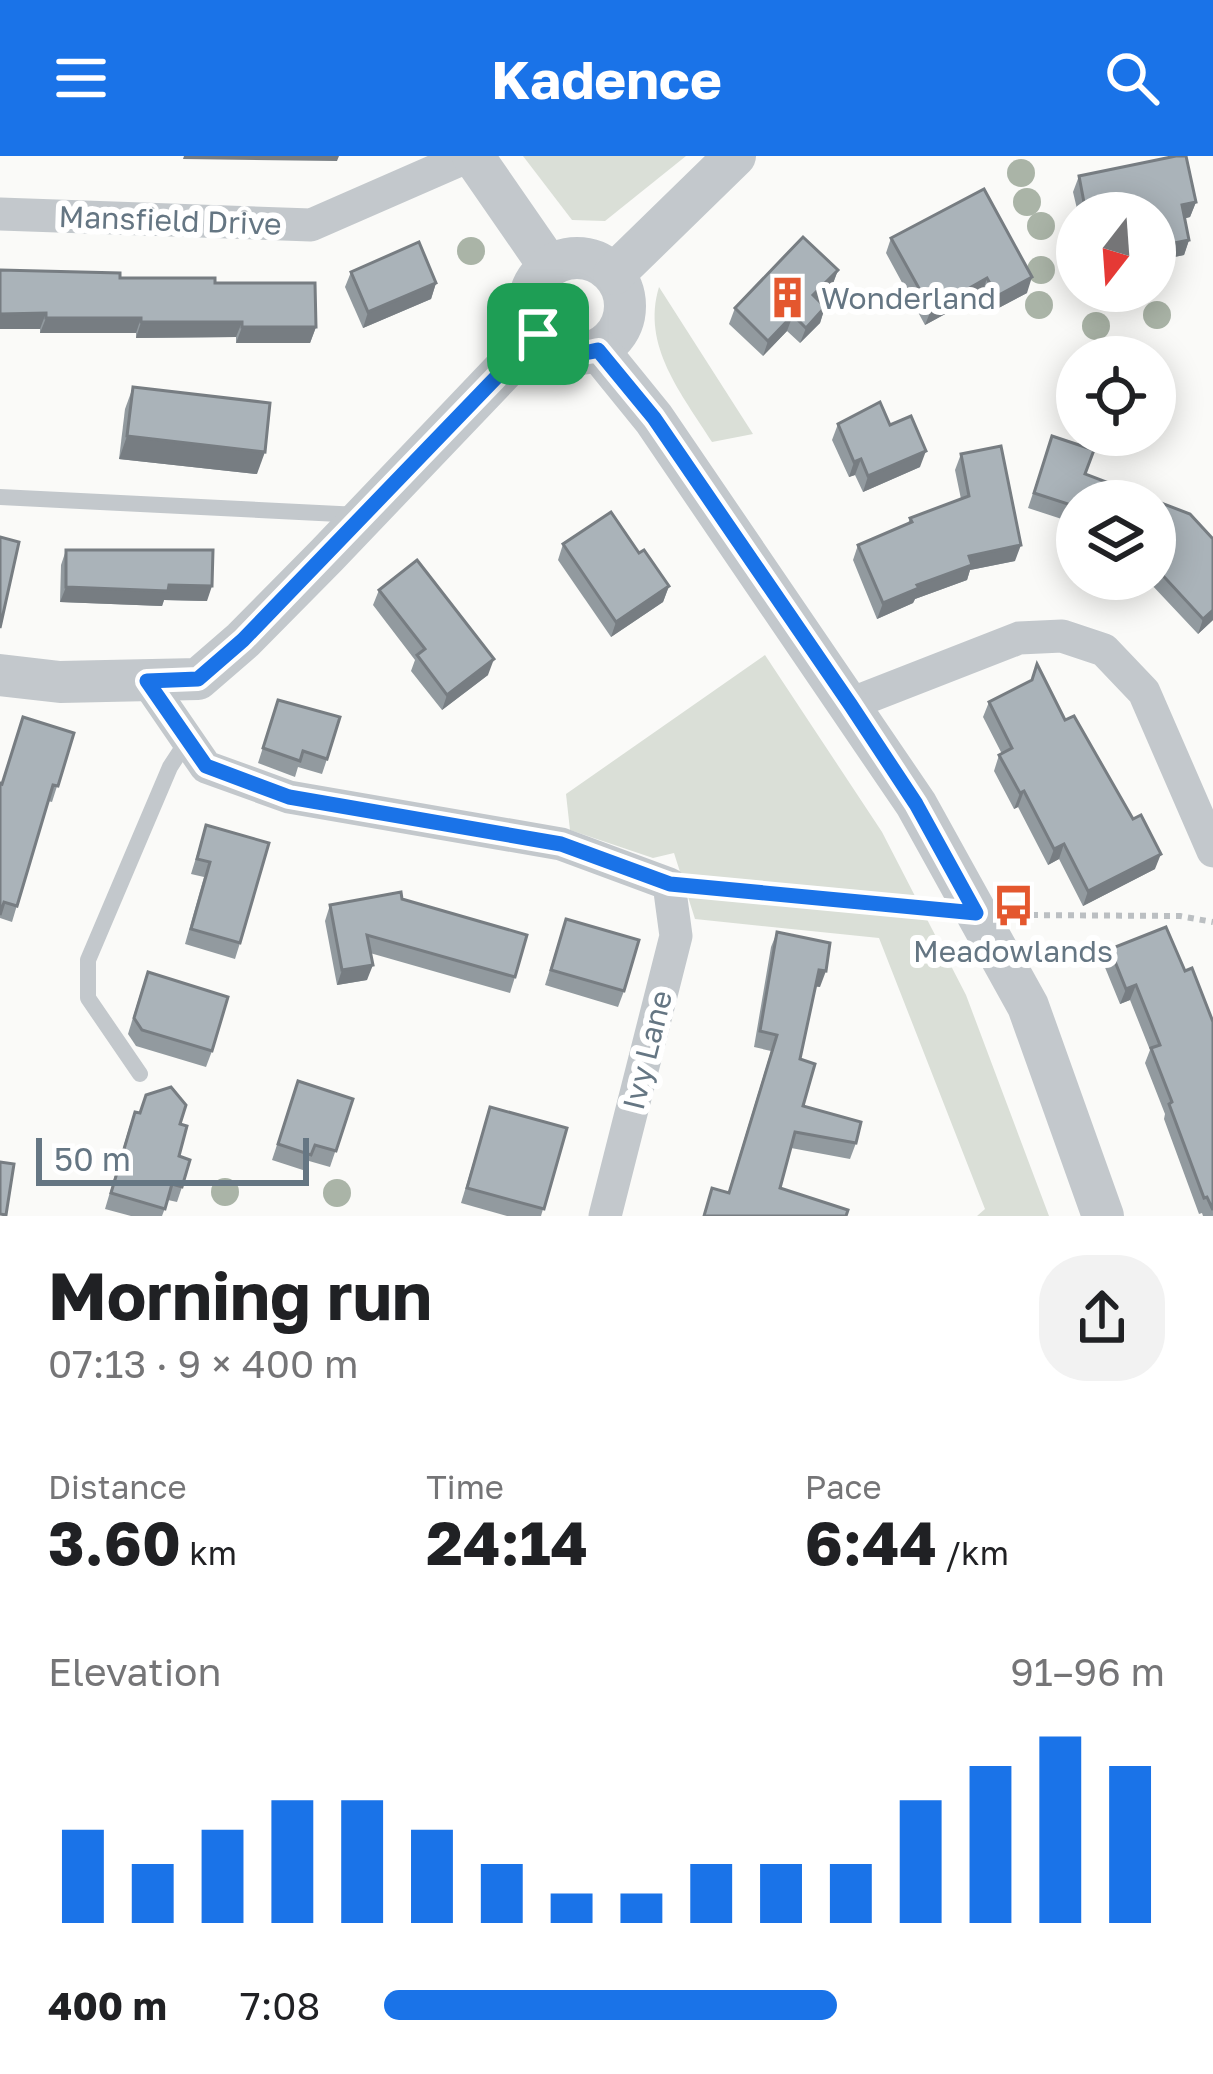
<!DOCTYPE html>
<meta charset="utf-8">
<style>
:root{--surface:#fff;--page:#f2f2f2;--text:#202124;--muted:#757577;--accent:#1a73e8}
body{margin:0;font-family:"Golos Text",sans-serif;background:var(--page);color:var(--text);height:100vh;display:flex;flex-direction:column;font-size:45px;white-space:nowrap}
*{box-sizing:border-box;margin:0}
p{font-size:39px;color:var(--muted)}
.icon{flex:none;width:66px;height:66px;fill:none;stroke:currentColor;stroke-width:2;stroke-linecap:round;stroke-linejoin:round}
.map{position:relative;height:1060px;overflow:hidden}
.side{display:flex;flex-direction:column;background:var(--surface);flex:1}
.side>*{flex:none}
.needle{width:78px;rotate:197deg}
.tools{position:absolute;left:1056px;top:36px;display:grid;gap:24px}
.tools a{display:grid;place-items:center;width:120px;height:120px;border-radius:50%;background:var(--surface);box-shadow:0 6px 30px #0003;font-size:60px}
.scale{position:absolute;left:36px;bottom:30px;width:273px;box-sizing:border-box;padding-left:12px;border:6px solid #657683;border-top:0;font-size:33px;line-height:42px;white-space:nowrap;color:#657683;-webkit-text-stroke:9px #fff;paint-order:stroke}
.pin{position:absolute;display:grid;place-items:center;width:102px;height:102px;color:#fff;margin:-51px;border-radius:24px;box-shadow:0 6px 18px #0006}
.round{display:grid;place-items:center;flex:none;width:126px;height:126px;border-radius:48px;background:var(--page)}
.headline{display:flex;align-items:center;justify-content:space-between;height:204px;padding:0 48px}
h1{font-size:66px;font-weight:700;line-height:90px}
.figures{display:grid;grid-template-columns:repeat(3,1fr);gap:18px;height:204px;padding:12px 48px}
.figures div{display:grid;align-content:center}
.figures b{font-size:60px;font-weight:700}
.figures small{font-size:33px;font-weight:400}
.figures p{font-size:33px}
.chart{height:336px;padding:24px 48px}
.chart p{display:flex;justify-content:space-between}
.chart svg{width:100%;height:216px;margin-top:12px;stroke:var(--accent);stroke-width:6}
ul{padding:0 48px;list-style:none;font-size:39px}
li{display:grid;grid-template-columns:192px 144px 1fr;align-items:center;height:90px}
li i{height:30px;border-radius:15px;background:var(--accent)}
header{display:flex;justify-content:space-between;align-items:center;height:156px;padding:0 48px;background:var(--accent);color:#fff;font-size:54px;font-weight:700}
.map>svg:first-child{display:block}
.green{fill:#dadfd7}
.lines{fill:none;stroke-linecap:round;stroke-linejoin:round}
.path{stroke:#bbbfc2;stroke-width:6;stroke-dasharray:6 6;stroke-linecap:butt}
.service{stroke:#c3c8cc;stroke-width:16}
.minor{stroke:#c3c8cc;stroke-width:33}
.tertiary{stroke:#c3c8cc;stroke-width:42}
.tree{fill:#aab4a7}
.wall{fill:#929a9f}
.shaded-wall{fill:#777d82}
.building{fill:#aab3b9;stroke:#777d82;stroke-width:3}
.route-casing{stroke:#fff;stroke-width:24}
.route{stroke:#1a73e8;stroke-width:15}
.labels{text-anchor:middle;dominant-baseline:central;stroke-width:12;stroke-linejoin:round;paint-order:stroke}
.street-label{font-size:30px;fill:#657683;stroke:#fff}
.poi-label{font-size:30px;fill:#657683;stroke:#fff;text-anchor:start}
</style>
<header><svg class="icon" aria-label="menu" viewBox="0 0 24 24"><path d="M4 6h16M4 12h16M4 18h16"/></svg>Kadence<svg class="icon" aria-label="search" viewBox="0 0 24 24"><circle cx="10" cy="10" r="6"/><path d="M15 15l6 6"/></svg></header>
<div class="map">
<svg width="1213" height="1060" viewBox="0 0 1213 1060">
<rect width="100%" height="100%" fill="#fafaf8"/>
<!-- green -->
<g class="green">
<polygon points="523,0 686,0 605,65 572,64"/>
<path d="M 659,131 L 753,278 L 712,286 C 682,238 641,190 659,131 Z"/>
<polygon points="765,499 882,676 966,839 1049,1060 977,1060 985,1053 879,782 695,763 674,697 653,702 570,674 566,638"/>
</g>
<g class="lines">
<!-- path -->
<g class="path">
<polyline points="703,731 929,753"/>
<polyline points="1020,759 1180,760 1213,766"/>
</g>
<!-- service -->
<g class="service">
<polyline points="0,341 359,359"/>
<polyline points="140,918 88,842 88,804 170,611 187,585"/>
</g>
<!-- minor -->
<g class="minor">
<polyline points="0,58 311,69 469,0"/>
<polyline points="147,525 206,611 289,641 561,688 669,728 676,780 605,1060"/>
<polyline points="850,548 1019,482 1062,480 1104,494 1144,536 1213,695"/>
</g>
<!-- tertiary -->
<g class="tertiary">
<polyline points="473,0 549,110"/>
<circle cx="577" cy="150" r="48"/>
<polyline points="614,118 735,0"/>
<polyline points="598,194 654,263 916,648 1028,850 1103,1060"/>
<polyline points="0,519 60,526 198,523 243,484 327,399 537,179"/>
</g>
</g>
<!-- trees -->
<g class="tree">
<circle cx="1021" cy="17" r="14"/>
<circle cx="1027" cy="46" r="14"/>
<circle cx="1041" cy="70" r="14"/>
<circle cx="471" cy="95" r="14"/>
<circle cx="1041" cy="114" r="14"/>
<circle cx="1039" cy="149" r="14"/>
<circle cx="1157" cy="159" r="14"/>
<circle cx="1096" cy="170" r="14"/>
<circle cx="225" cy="1036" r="14"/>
<circle cx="337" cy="1037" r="14"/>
</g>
<!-- wall -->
<g class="wall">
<polygon points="1079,20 1196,46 1190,61 1185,62 1189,84 1184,99 1155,105 1155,57 1078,57 1073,36"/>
<polygon points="891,82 1027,137 991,156 982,138 925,169 886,97"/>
<polygon points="838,114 832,130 818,144 825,151 820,167 800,187 787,175 763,200 729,168 735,152"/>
<polygon points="351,116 436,127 431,143 363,172 345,131"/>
<polygon points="120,122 215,127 316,171 310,187 236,187 236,181 136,182 136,177 40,177 40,173 0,173"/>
<polygon points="133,231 257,318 119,303 125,253"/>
<polygon points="838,268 890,269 920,311 863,336 855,319 849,321 832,284"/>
<polygon points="1052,280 1094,294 1085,318 1190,358 1213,383 1213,464 1198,478 1150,427 1141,423 1155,423 1155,345 1077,345 1077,368 1028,352"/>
<polygon points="961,298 1015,405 970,414 967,424 915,443 913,447 877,463 853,404 858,389 908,368 910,362 961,343 955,314"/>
<polygon points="563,388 639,397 669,430 663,446 611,481 558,404"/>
<polygon points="66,394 207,445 164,444 162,450 60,446 61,409"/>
<polygon points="379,434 488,519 442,554 411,515 415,504 373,449"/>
<polygon points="278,544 327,603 322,618 298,611 295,621 258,607"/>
<polygon points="989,546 1065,564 1155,713 1083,750 1059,703 1048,709 1018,651 1014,653 994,615 999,599 1002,598 983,561"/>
<polygon points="74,577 52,646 48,645 12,766 0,762 1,627"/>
<polygon points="206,669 240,787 235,803 185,788 204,721 191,718"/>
<polygon points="402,743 515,821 510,837 370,797 367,824 337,829 325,765 330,749"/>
<polygon points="566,763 624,835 618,851 545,829"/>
<polygon points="777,776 820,831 815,830 800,903 803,950 856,987 850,1003 791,992 703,1060 728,1037 771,895 754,891 771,791"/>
<polygon points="1110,793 1185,815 1213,866 1213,1060 1203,1060 1202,1057 1199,1058 1164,963 1165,958 1145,907 1150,894 1130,844 1120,848 1104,809"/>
<polygon points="142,832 212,895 206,911 136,890 128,878"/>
<polygon points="298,925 353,943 330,1011 309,1005 306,1015 272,1004"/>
<polygon points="146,939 180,968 179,1000 182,1031 177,1046 168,1044 162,1060 131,1060 105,1053 129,972 135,956 139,957"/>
<polygon points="490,951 567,972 541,1060 507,1060 461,1047"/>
</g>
<!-- shaded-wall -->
<g class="shaded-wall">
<polygon points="184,0 339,0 337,5 183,3"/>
<polygon points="1196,46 1190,61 1176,65 1182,49"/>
<polygon points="1189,84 1184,99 1155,105 1155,91"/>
<polygon points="838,114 832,130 808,155 813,139"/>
<polygon points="1032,121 1027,137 991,156 997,140"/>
<polygon points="987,122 982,138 925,169 931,154"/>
<polygon points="436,127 431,143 363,172 368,156"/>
<polygon points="825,151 820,167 800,187 806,172"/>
<polygon points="46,157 40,173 0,173 0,158"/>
<polygon points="793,159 787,175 763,200 768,185"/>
<polygon points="46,162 141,162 136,177 40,177"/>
<polygon points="141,166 242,166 236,181 136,182"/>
<polygon points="242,171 316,171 310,187 236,187"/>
<polygon points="127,280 265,296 257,318 119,303"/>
<polygon points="926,295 920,311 863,336 868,320"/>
<polygon points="861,303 855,319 849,321 854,306"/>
<polygon points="1021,389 1015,405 970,414 967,424 915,443 913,447 877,463 883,447 969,400"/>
<polygon points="169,429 212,430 207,445 164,444 162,450 60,446 66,431"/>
<polygon points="669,430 663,446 611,481 616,466"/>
<polygon points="1213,454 1213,464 1198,478 1203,463"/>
<polygon points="494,503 488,519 442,554 447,539"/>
<polygon points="1024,635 1018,651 1014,653 1020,637"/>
<polygon points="1064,688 1059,703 1048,709 1054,693"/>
<polygon points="1161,698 1155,713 1083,750 1088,735"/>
<polygon points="373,809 367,824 337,829 342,814"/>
<polygon points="819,814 826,815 820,831 813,830"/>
<polygon points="1136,829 1130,844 1120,848 1126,833"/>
</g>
<!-- building -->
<g class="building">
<polygon points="1176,0 1186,0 1196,46 1182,49 1189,84 1155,91 1155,57 1086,57 1079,20"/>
<polygon points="984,33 1032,121 997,140 987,122 931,154 891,82"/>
<polygon points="803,81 838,114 813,139 825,151 806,172 793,159 768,185 735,152"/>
<polygon points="419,86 436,127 368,156 351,116"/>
<polygon points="0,114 120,117 120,122 215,122 215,127 315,127 316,171 242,171 242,166 141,166 141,162 46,162 46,157 0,158"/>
<polygon points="133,231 270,247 265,296 127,280"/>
<polygon points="880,246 890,269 911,260 926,295 868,320 861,303 854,306 838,268"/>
<polygon points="1052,280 1094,294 1085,318 1190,358 1213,383 1213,454 1203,463 1155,411 1155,345 1077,345 1077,351 1034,337"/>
<polygon points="1001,290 1021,389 969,400 972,409 917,429 919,432 883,447 858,389 912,366 910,362 969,340 961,298"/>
<polygon points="611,356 639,397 644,394 669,430 616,466 563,388"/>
<polygon points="0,381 19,386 0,472"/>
<polygon points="66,394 213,394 212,430 169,429 168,435 66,431"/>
<polygon points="417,404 494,503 447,539 417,499 425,493 379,434"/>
<polygon points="1037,508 1065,564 1074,560 1133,663 1141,659 1161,698 1088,735 1064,688 1054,693 1024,635 1020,637 999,599 1012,592 989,546 1032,524"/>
<polygon points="278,544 340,561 327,603 303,595 300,605 263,592"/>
<polygon points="23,561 74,577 58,630 53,629 17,750 4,746 0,759 0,627 2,628"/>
<polygon points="206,669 269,687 240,787 191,773 210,706 197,703"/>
<polygon points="401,736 402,743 527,779 515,821 367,779 373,809 342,814 330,749"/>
<polygon points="566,763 639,784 624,835 551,814"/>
<polygon points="1166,771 1185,815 1192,812 1213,866 1213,1054 1207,1041 1204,1042 1169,948 1172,946 1151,892 1160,889 1136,829 1126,833 1110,793"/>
<polygon points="777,776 830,787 826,815 819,814 800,903 815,908 803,950 861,966 856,987 795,976 780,1032 848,1054 846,1060 704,1060 712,1032 729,1037 777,879 760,875"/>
<polygon points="148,816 228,841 212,895 142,874 134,862"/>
<polygon points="298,925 353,943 336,995 315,989 311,999 278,988"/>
<polygon points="171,931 186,949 180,968 187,970 179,1000 190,1004 182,1031 172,1028 165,1053 111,1037 135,956 140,957 146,939"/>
<polygon points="490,951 567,972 544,1053 467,1032"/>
<polygon points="0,1006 14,1008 6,1059 0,1058"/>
</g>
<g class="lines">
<defs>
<path id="route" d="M 538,178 C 556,196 573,201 598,194 L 654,262 L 850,548 L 916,648 L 976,757 L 670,728 L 561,688 L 289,641 L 206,610 L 147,525 L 198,523 L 243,484 Z"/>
</defs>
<!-- route casing -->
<use href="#route" class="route-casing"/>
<!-- route -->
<use href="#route" class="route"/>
</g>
<!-- icons -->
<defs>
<symbol id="building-bare" viewBox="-9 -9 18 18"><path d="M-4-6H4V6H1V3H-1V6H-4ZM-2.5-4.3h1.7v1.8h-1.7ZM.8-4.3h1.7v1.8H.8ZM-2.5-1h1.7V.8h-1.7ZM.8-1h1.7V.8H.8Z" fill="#e4572e" stroke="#fff" stroke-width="2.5" paint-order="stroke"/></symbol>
<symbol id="bus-bare" viewBox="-9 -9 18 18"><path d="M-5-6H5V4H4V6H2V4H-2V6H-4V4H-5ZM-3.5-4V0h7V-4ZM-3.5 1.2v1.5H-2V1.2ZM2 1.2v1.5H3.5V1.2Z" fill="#e4572e" stroke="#fff" stroke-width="2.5" paint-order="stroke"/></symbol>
</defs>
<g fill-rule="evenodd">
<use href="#building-bare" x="758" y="112" width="59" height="59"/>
<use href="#bus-bare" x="984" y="720" width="59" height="59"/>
</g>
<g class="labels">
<!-- street labels -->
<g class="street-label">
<text transform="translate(170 64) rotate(2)">Mansfield Drive</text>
<text transform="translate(647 894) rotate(-76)">Ivy Lane</text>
</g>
<!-- poi labels -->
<g class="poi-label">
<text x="821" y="142">Wonderland</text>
<text x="1013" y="795" text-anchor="middle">Meadowlands</text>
</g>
</g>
</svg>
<div class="tools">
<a><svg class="needle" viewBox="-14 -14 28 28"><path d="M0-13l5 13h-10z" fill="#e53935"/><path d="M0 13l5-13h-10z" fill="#757577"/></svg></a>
<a><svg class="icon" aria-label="locate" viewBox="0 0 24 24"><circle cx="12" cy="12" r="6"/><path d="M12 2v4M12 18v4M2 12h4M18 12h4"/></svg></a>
<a><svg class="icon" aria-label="layers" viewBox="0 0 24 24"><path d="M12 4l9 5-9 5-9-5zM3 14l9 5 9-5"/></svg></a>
</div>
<div class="scale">50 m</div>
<div class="pin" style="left:538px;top:178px;background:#1e9e55"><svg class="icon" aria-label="arrive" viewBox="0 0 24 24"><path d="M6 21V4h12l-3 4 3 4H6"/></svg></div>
</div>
<section class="side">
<div class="headline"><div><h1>Morning run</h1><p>07:13 · 9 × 400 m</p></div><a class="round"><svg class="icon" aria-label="share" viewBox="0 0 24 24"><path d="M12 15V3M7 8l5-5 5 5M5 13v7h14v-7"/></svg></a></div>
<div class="figures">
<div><p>Distance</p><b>3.60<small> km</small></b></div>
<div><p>Time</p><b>24:14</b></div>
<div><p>Pace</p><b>6:44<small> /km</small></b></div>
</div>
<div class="chart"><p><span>Elevation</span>91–96 m</p>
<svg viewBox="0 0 160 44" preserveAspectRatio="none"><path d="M5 44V25M15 44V32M25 44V25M35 44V19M45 44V19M55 44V25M65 44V32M75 44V38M85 44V38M95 44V32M105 44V32M115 44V32M125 44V19M135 44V12M145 44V6M155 44V12"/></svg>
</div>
<ul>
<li><b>400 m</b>7:08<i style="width:58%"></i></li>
</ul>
</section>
